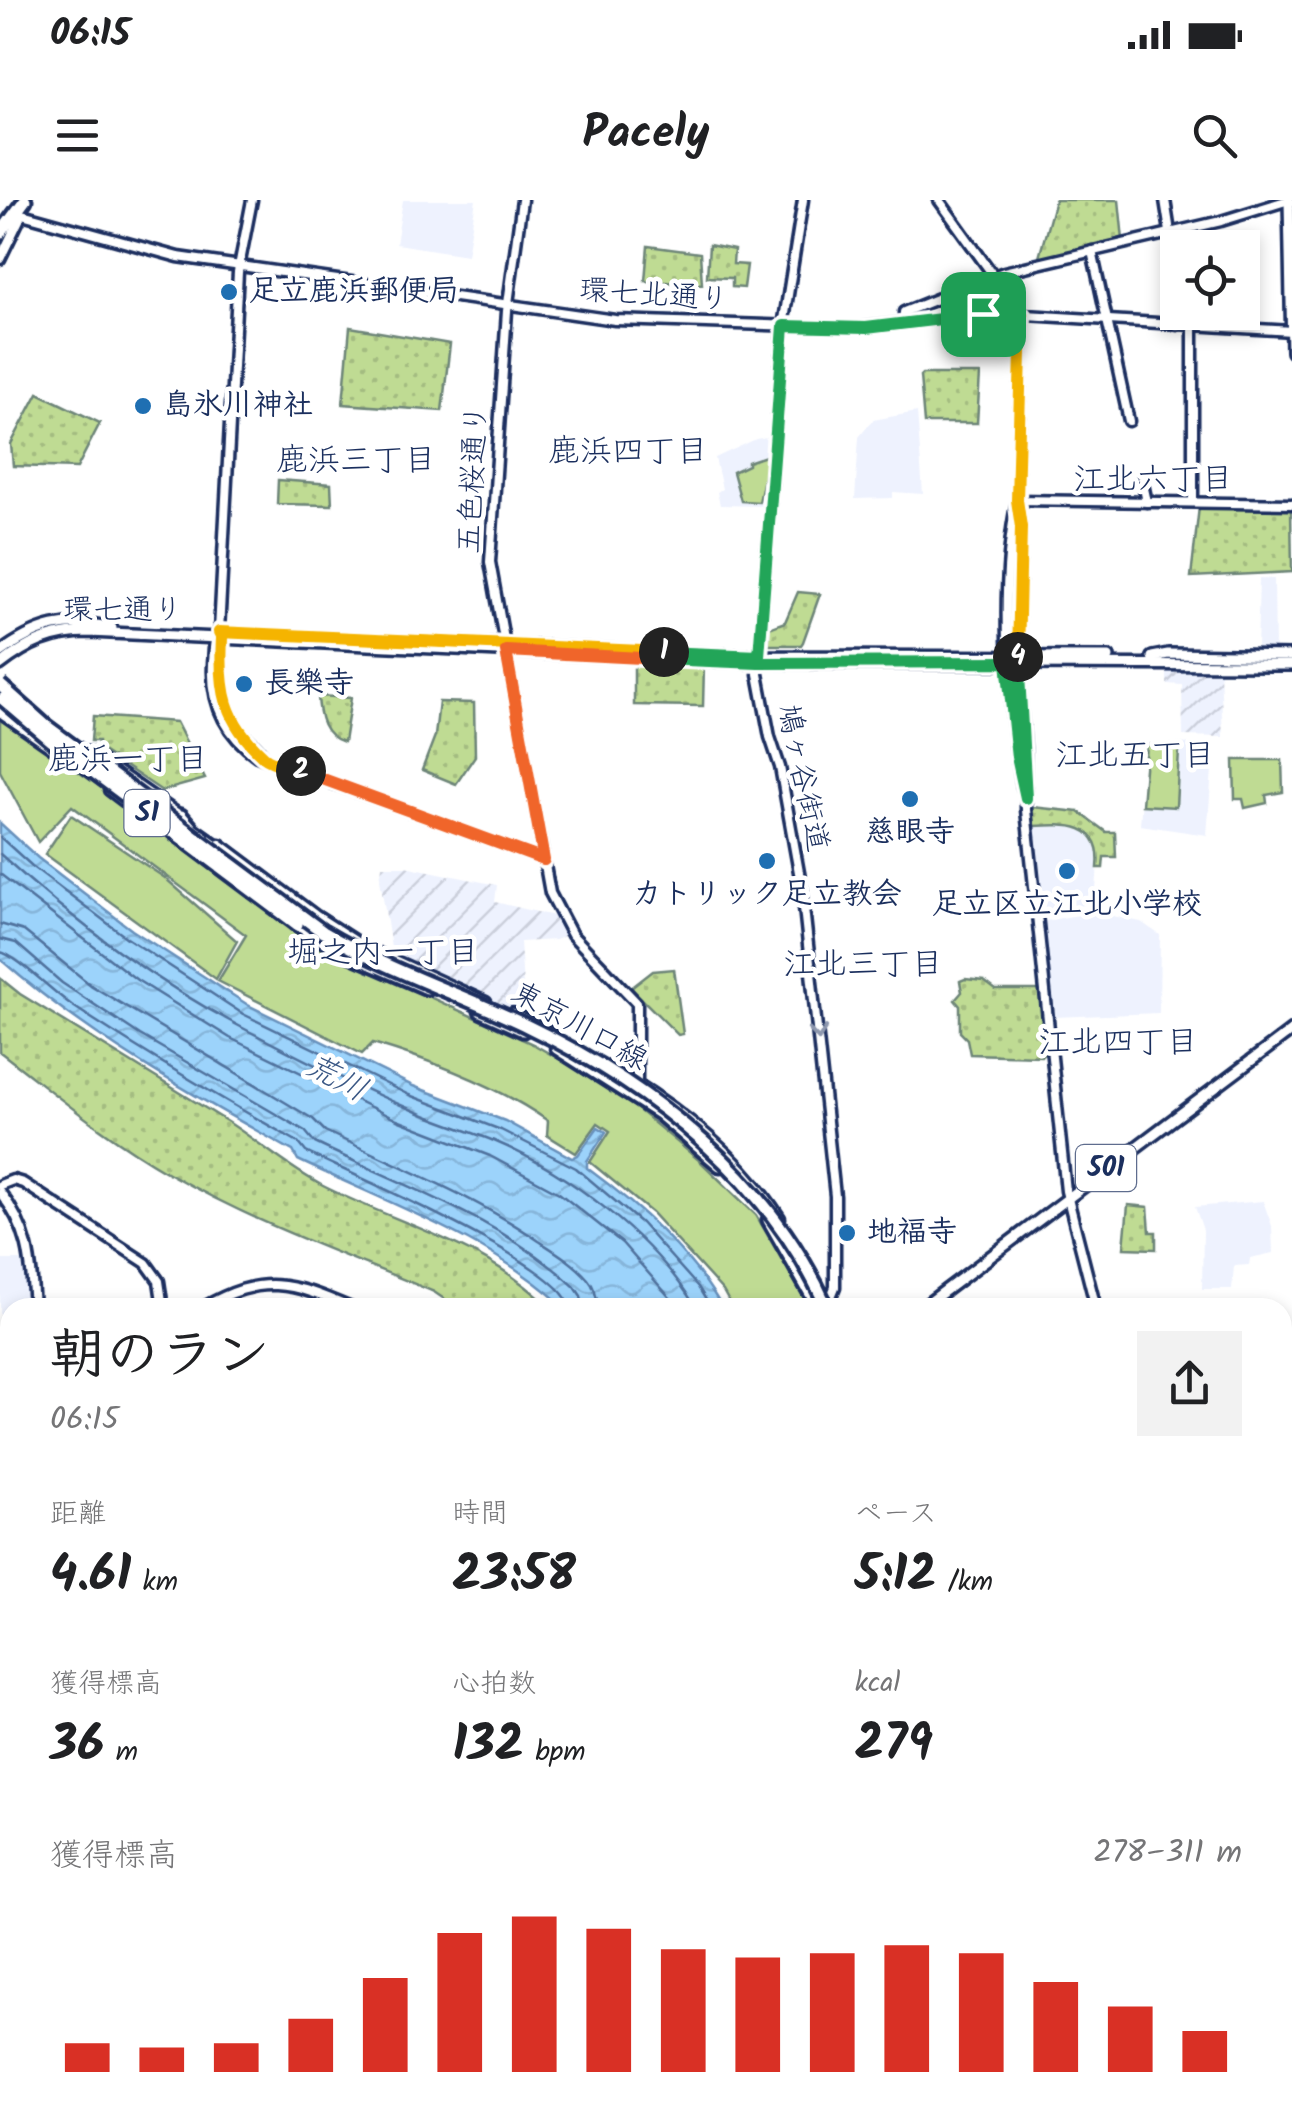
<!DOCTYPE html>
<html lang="ja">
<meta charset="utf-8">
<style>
:root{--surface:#fff;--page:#f2f2f2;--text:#202124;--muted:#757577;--accent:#d93025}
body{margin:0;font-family:Kalam,"Klee One",sans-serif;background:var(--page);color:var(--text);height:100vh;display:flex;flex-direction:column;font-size:38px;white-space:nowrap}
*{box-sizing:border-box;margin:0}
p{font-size:32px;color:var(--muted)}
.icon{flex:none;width:55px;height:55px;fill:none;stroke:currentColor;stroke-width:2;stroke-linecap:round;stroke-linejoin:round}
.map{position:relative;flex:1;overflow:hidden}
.panel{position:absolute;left:0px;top:1098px;width:1292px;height:812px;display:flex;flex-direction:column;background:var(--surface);border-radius:30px 30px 0 0;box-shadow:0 5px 15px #0003}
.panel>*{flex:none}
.tools{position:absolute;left:1160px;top:30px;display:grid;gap:20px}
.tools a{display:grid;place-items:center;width:100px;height:100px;border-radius:0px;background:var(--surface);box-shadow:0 5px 15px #0003;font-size:50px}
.pin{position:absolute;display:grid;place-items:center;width:85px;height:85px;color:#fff;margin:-42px;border-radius:20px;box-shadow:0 5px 15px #0006}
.km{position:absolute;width:50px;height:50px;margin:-25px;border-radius:50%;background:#222;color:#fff;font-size:28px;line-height:50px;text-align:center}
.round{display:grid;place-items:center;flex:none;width:105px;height:105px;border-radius:0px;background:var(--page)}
.head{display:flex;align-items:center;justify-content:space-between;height:170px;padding:0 50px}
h1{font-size:55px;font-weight:700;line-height:75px}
.figures{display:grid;grid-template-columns:repeat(3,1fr);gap:15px;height:170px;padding:10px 50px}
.figures div{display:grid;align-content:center}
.figures b{font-size:50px;font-weight:700}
.figures small{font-size:28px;font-weight:400}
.figures p{font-size:28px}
.chart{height:280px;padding:20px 50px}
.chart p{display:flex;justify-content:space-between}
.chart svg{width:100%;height:180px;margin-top:10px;stroke:var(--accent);stroke-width:6}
.status{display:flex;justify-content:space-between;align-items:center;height:70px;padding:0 50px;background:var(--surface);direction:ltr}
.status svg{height:28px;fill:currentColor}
header{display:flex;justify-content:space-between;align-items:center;height:130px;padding:0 50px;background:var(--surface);font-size:45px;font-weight:700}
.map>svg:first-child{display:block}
.built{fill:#eef2fe}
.industrial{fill:url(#industrial-furrows)}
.grass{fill:#bfdb93;stroke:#6d8578;stroke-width:2.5}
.park{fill:url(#park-dots);stroke:#6d8578;stroke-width:2.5}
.water{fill:url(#water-waves);stroke:#6891bc;stroke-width:2.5}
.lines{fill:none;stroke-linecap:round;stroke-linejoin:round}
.shore{stroke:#4f719d;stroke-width:2.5}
.secondary-casing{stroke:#1b2f5e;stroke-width:15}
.primary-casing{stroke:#1b2f5e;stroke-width:16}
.highway-casing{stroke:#1b2f5e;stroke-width:19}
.secondary{stroke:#fff;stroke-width:8}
.primary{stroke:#fff;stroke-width:9}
.highway{stroke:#fff;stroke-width:11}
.highway-bridge-casing{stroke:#1b2f5e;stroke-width:19;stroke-linecap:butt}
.highway-bridge{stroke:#fff;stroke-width:11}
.oneway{stroke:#8d97ae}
.split-1-casing{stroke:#fff;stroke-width:20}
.split-2-casing{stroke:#fff;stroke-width:20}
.split-3-casing{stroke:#fff;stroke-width:20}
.split-4-casing{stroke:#fff;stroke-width:20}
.split-5-casing{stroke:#fff;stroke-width:20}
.split-1{stroke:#22a559;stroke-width:12}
.split-2{stroke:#f5b400;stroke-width:12}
.split-3{stroke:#f0652b;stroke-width:12}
.split-4{stroke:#22a559;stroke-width:12}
.split-5{stroke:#f5b400;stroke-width:12}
.poi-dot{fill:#1f6fb2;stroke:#fff;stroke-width:4}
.labels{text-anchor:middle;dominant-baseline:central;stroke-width:9;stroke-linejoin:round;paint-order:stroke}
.shield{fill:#fff;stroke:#5f6d8e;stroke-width:2.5}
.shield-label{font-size:28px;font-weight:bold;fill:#1b2f5e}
.poi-label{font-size:30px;font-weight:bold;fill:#1b2f5e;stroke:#fff;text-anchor:start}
.street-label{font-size:30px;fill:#1b2f5e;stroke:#fff}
.neighbourhood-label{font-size:32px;fill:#1b2f5e;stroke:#fff}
.water-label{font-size:32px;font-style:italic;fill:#3b5885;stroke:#fff}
</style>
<div class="status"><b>06:15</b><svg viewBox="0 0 49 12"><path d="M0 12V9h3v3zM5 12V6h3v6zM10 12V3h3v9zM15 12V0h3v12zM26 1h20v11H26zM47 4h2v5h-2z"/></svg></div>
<header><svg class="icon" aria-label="menu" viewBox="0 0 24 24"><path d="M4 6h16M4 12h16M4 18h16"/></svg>Pacely<svg class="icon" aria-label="search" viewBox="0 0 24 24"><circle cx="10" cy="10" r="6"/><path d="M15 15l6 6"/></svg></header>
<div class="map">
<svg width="1292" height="1909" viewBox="0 0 1292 1909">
<defs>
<pattern id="industrial-furrows" width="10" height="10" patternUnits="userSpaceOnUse" patternTransform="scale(2.5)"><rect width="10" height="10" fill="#eef2fe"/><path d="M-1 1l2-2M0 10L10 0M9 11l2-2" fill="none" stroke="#ccd0dc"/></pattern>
<pattern id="park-dots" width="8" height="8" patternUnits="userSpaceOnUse" patternTransform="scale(2.5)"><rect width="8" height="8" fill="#bfdb93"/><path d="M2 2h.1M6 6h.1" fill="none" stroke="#a4bc81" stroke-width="1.8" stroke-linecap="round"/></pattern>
<pattern id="water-waves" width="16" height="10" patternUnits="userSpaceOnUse" patternTransform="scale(2.5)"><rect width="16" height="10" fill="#9cd3fb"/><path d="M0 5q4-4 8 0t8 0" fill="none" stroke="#86b5da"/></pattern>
</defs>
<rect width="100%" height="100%" fill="#fff"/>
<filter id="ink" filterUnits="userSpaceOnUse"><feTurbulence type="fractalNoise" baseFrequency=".01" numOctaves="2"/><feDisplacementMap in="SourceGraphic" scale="20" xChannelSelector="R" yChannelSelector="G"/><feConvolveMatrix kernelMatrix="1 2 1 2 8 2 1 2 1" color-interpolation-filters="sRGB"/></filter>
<g filter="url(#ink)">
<!-- built -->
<g class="built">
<polygon points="403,0 476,0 467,55 396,44"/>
<polygon points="917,212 923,294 893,292 893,298 855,299 859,237 873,220"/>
<polygon points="772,236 770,289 762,306 720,305 717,292 722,289 715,258 756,239"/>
<polygon points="1259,378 1274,379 1275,452 1257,449"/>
<polygon points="1146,543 1214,544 1207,635 1140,625"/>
<polygon points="1073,625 1088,633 1099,652 1095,702 1043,715 1033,626"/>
<polygon points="1094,712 1141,722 1160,735 1159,813 1053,817 1043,725 1045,721"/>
<polygon points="1263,1001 1272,1026 1273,1053 1250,1058 1249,1065 1234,1066 1232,1089 1202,1089 1203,1030 1195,1007"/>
<polygon points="0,1060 25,1060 26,1107 10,1108 10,1116 0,1117"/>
</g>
<!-- industrial -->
<g class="industrial">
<polygon points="1167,471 1220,472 1223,537 1183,536 1182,485 1167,484"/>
<polygon points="382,666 405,666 497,685 495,702 554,716 566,735 556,740 520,742 525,815 392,754 380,679"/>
</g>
<!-- grass -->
<g class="grass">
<polygon points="769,255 759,302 741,301 733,272 748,265 748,262"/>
<path d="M 0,519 L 101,587 L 315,745 L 533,844 L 618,893 L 700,961 L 756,1015 L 809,1107 L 732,1107 L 723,1091 L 652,1013 L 590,962 L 610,931 L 598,923 L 576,953 L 547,935 L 548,921 C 497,885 433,861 373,843 L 362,854 L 218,781 L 246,735 L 72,606 L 38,642 L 0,571 Z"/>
<polygon points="1147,545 1174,545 1179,550 1176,607 1142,605"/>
<polygon points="1234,560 1282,560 1283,592 1266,595 1267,603 1245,608 1243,599 1235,599"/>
<polygon points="71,615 165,678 237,741 216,779 45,654"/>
<polygon points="968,1900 1119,1900 1140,1909 982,1909"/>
</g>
<!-- park -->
<g class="park">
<polygon points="1055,0 1119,0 1123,40 1038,61"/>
<polygon points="709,45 734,50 733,64 747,65 744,88 732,87 732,78 707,77"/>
<polygon points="648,46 700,53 702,84 645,81"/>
<polygon points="350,127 450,144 442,211 343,204"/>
<polygon points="922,174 980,174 977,223 924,223 920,176"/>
<polygon points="38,193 100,223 77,268 13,266 11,244"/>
<polygon points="278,280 331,284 332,305 277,304"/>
<polygon points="1199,307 1291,308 1292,372 1191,377"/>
<polygon points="798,392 820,394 803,442 801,445 768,445 769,428 785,422"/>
<polygon points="637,463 704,465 703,506 634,505 634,467"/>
<path d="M 318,496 L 351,498 L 344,542 C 323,536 319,516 318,496 Z"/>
<polygon points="439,502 474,503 475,556 456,584 422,570 435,536"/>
<polygon points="93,516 176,522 205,579 162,591 98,548 98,541 91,541"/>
<path d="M 1032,607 L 1079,612 L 1106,632 L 1115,632 L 1116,657 L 1104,657 L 1103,668 L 1098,668 C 1103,622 1068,624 1033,626 Z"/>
<polygon points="674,769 683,834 678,835 631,788 653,771"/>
<path d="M 0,778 L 20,794 C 89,837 159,879 228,922 C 259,942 290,969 323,986 C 400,1025 486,1044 549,1107 L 456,1107 L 434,1092 C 345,1055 252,1022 168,973 C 108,939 55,894 0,852 Z"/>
<polygon points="965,779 984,781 996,790 1040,790 1045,851 1041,856 970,854 967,839 960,832 960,806 955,800 962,792 960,781"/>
<polygon points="1128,1005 1148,1007 1150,1032 1156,1032 1156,1049 1124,1048"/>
</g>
<!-- water -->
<g class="water">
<path d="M 0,623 L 38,658 L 132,730 L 248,805 L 413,886 L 505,921 L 572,958 L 578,955 L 598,927 L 606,932 L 587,961 L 587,968 C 640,1007 689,1051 722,1107 L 564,1107 C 491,1039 388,1003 298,960 L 293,951 C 191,894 87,836 0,759 Z"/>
<polygon points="1292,1827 1292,1909 1144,1909 1125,1900 1282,1900 1283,1836 1289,1838"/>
</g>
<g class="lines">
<!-- shore -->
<g class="shore">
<polyline points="0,637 32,666 127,738 243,814 409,895 501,930 576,968 641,1023 698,1087 711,1108"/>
<path d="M 0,654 C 71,719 154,781 239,826 C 294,855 352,884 410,909 C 437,921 467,930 494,941 C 568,972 655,1038 696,1108"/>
<polyline points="0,674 137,780 230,838 397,920 490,956 559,993 622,1043 679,1108"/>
<path d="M 0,724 L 24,731 L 92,786 L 313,919 L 325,931 C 397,966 473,995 539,1041 C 556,1052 574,1063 588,1079 C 595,1087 597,1097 598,1108"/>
<path d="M 0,739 L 16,743 L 62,783 L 140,835 L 305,931 L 315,943 C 402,985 503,1020 575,1087 L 581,1096 L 583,1108"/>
<path d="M 0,752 C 15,754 56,795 73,806 C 146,855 222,899 298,942 L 306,952 C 350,974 565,1065 570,1108"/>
</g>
<defs>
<g id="secondary">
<path d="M 252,0 L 238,72 L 219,431 C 213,441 214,452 213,464 C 211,502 225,534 257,556 L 544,660"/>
<polyline points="522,0 507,111 490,362 550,693 572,735 637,803 637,886"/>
<polyline points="803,0 784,120 758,474 770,537 780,567 802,689 835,996 835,1087 828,1104"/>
<path d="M 939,0 L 1022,115 L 1017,301 C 999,383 1007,504 1022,587"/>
<polyline points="1165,0 1176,70 1177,125"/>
<polyline points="22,14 178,57 615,120 856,128 992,113 1292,131"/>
<polyline points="1092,51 1129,221"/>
<polyline points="0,59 22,14"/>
<polyline points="904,123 904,112 1004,72 1221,21 1289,0"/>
<polyline points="1193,126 1193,302"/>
<polyline points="1142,279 1147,302"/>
<polyline points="1017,300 1292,304"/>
<polyline points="1017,301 1021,327 1018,469 1025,548 1026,610 1066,991 1096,1108"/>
<path d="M 221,436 C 223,469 217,498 238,528 C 246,539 258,545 264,557"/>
<polyline points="0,512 66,558"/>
<polyline points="89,552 184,618"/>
<polyline points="109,590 154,624"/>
<polyline points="220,644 315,715 363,746 486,802"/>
<polyline points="513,813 554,834"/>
<path d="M 630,879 C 688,915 743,960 780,1018"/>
<polyline points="0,985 13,980 23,983 146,1063 159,1081 163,1108"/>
<path d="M 0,992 C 30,1031 31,1060 34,1108"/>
<path d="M 202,1108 C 262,1073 291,1082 351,1108"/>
<polyline points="0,1373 3,1400"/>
<polyline points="1282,1692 1292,1696"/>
<polyline points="385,1900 418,1909"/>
<polyline points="836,1900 839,1909"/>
<polyline points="947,1900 964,1909"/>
<polyline points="964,1900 980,1909"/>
<polyline points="240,1909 244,1900"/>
<polyline points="564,1909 567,1900"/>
</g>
<g id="primary">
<polyline points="1289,0 1292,152"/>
<polyline points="260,434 315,437"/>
<polyline points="450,443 500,445"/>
<polyline points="535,446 753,456 1109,457"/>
<path d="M 0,453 C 36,426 68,417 112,428"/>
<polyline points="1152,457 1168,454 1292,456"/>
<path d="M 0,465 C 28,443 53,432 89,432 L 759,463 L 1292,465"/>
<polyline points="922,1108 1292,830"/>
<polyline points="1282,1387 1292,1387"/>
<polyline points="0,1613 10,1600"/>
</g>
<g id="highway">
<polyline points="0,34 25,0"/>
<polyline points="181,616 193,630 220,649"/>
<polyline points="297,724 339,750 427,788"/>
<polyline points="481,811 523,830"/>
<polyline points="557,848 659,913 720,965"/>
<polyline points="769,1020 819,1108"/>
<polyline points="1282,1699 1292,1702"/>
<polyline points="1282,1710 1292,1713"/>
<polyline points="0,1881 10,1874"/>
</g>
</defs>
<!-- secondary casing -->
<use href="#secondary" class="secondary-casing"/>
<!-- primary casing -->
<use href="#primary" class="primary-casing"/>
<!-- highway casing -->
<use href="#highway" class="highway-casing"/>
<!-- secondary -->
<use href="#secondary" class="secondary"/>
<!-- primary -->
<use href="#primary" class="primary"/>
<!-- highway -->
<use href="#highway" class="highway"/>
<defs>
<g id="highway-bridge">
<path d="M 0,485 L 46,526 L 323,732 C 388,771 461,794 529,827 C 652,886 771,980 827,1108"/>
<polyline points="3,499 51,540 297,724"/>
</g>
</defs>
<!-- highway-bridge casing -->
<use href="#highway-bridge" class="highway-bridge-casing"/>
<!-- highway-bridge -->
<use href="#highway-bridge" class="highway-bridge"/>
</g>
<!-- one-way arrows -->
<defs><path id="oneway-chevron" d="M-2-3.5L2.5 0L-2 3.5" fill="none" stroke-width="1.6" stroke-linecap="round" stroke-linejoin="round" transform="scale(2.5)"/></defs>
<use class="oneway" href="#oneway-chevron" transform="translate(818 833) rotate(84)"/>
</g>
<g class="lines" filter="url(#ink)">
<defs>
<polyline id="split-1" points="664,452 759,456 784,126 866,128 983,114"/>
<path id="split-2" d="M 301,571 C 291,567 272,564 264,557 C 224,521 219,490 222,438 L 219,432 L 664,452"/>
<polyline id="split-3" points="301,571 544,660 506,451 661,459"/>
<polyline id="split-4" points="661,459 758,463 1007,462 1017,557 1026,598 1018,457"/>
<polyline id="split-5" points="983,114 1022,115 1017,300 1021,327 1018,457"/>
</defs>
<!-- split-1 casing -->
<use href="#split-1" class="split-1-casing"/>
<!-- split-2 casing -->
<use href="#split-2" class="split-2-casing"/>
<!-- split-3 casing -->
<use href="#split-3" class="split-3-casing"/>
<!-- split-4 casing -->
<use href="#split-4" class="split-4-casing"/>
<!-- split-5 casing -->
<use href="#split-5" class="split-5-casing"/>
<!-- split-1 -->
<use href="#split-1" class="split-1"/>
<!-- split-2 -->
<use href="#split-2" class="split-2"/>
<!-- split-3 -->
<use href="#split-3" class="split-3"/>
<!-- split-4 -->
<use href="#split-4" class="split-4"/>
<!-- split-5 -->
<use href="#split-5" class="split-5"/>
</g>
<!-- markers -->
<g class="poi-dot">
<circle cx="229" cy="92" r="10"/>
<circle cx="143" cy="206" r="10"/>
<circle cx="244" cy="484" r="10"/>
<circle cx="910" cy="599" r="10"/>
<circle cx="767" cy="661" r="10"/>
<circle cx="1067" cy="671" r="10"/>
<circle cx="847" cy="1033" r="10"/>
</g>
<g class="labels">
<!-- shield labels -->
<g class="shield">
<rect x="124.5" y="590" width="45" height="46" rx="8"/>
<rect x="1076" y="945" width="60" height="46" rx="8"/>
</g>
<g class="shield-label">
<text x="147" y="613">S1</text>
<text x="1106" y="968">501</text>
</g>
<!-- poi labels -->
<g class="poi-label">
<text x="249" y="92">足立鹿浜郵便局</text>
<text x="163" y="206">島氷川神社</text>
<text x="264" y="484">長樂寺</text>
<text x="910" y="633" text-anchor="middle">慈眼寺</text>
<text x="767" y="695" text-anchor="middle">カトリック足立教会</text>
<text x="1067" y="705" text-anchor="middle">足立区立江北小学校</text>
<text x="867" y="1033">地福寺</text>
</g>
<!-- street labels -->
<g class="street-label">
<text transform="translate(654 96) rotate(4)">環七北通り</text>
<text transform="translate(474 279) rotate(-87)">五色桜通り</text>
<text x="123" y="411">環七通り</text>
<text transform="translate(802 578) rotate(78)">鳩ヶ谷街道</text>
<text transform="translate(579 827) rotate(29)">東京川口線</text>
</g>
<!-- neighbourhood labels -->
<g class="neighbourhood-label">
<text x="628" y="252">鹿浜四丁目</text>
<text x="356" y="261">鹿浜三丁目</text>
<text x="1153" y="280">江北六丁目</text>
<text x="1135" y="556">江北五丁目</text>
<text x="128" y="560">鹿浜一丁目</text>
<text x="383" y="753">堀之内一丁目</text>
<text x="863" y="765">江北三丁目</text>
<text x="1118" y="843">江北四丁目</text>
</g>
<!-- water labels -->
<g class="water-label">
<text transform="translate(336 879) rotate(28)">荒川</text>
</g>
</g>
</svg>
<div class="tools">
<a><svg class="icon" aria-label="locate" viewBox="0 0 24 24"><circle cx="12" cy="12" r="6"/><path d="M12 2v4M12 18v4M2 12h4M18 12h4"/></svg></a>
</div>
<div class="pin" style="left:983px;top:114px;background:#1e9e55"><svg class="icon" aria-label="arrive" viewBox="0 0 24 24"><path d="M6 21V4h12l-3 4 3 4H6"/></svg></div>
<b class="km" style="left:664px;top:452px">1</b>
<b class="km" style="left:301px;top:571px">2</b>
<b class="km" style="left:1018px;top:457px">4</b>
<section class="panel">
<div class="head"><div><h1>朝のラン</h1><p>06:15</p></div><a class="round"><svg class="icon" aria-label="share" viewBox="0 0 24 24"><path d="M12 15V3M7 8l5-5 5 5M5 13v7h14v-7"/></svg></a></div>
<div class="figures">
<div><p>距離</p><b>4.61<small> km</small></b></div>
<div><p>時間</p><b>23:58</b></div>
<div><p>ペース</p><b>5:12<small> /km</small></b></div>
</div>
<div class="figures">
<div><p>獲得標高</p><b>36<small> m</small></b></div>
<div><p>心拍数</p><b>132<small> bpm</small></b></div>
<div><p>kcal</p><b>279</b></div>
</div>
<div class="chart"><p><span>獲得標高</span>278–311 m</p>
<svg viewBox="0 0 160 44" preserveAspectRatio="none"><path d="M5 44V37M15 44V38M25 44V37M35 44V31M45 44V21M55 44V10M65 44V6M75 44V9M85 44V14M95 44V16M105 44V15M115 44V13M125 44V15M135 44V22M145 44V28M155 44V34"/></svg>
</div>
</section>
</div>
